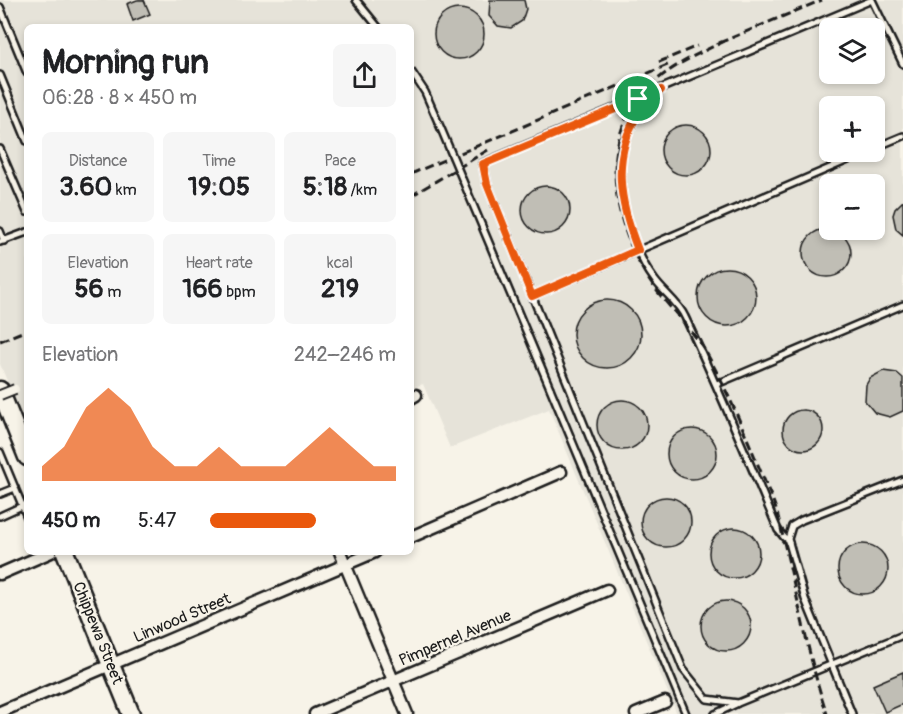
<!DOCTYPE html>
<meta charset="utf-8">
<style>
:root{--surface:#fff;--page:#f6f6f6;--text:#202124;--muted:#757577;--accent:#ea580c}
body{margin:0;font-family:Pangolin,sans-serif;background:var(--page);color:var(--text);height:100vh;display:flex;flex-direction:column;font-size:22px;white-space:nowrap}
*{box-sizing:border-box;margin:0}
p{font-size:20px;color:var(--muted)}
.icon{flex:none;width:33px;height:33px;fill:none;stroke:currentColor;stroke-width:2;stroke-linecap:round;stroke-linejoin:round}
.map{position:relative;flex:1;overflow:hidden}
.drawer{position:absolute;left:24px;top:24px;width:390px;height:531px;display:flex;flex-direction:column;background:var(--surface);border-radius:9px;box-shadow:0 3px 9px #0003}
.drawer>*{flex:none}
.controls{position:absolute;left:819px;top:18px;display:grid;gap:12px}
.controls a{display:grid;place-items:center;width:66px;height:66px;border-radius:9px;background:var(--surface);box-shadow:0 3px 9px #0003;font-size:30px}
.pin{position:absolute;display:grid;place-items:center;width:51px;height:51px;color:#fff;margin:-26px;border:3px solid #fff;border-radius:50%;box-shadow:0 2px 6px #0007}
.round{display:grid;place-items:center;flex:none;width:63px;height:63px;border-radius:9px;background:var(--page)}
.head{display:flex;align-items:center;justify-content:space-between;height:102px;padding:0 18px}
h1{font-size:33px;font-weight:700;line-height:45px}
.stats{display:grid;grid-template-columns:repeat(3,1fr);gap:9px;height:102px;padding:6px 18px}
.stats div{display:grid;align-content:center;border-radius:9px;background:var(--page);text-align:center}
.stats b{font-size:26px;font-weight:700}
.stats small{font-size:16px;font-weight:400}
.stats p{font-size:16px}
.chart{height:168px;padding:12px 18px}
.chart p{display:flex;justify-content:space-between}
.chart svg{width:100%;height:108px;margin-top:6px;fill:var(--accent);opacity:.7}
ul{padding:0 18px;list-style:none;font-size:20px}
li{display:grid;grid-template-columns:96px 72px 1fr;align-items:center;height:45px}
li i{height:15px;border-radius:8px;background:var(--accent)}
.map>svg:first-child{display:block}
.built{fill:#e6e3d9;fill-rule:evenodd}
.building{fill:#c0beb5;stroke:#1c1c1c;stroke-width:1.5}
.lines{fill:none;stroke-linecap:round;stroke-linejoin:round}
.service-casing{stroke:#1c1c1c;stroke-width:10}
.minor-casing{stroke:#1c1c1c;stroke-width:15}
.primary-casing{stroke:#1c1c1c;stroke-width:21}
.service{stroke:#f7f3e8;stroke-width:5}
.minor{stroke:#f7f3e8;stroke-width:10}
.primary{stroke:#f7f3e8;stroke-width:16}
.rail{stroke:#1c1c1c;stroke-width:3;stroke-dasharray:9 4.5;stroke-linecap:butt}
.service-bridge-casing{stroke:#1c1c1c;stroke-width:10;stroke-linecap:butt}
.pedestrian-bridge-casing{stroke:#1c1c1c;stroke-width:12;stroke-linecap:butt}
.service-bridge{stroke:#f7f3e8;stroke-width:5}
.pedestrian-bridge{stroke:#f7f3e8;stroke-width:8}
.route-casing{stroke:#fff;stroke-width:12}
.route{stroke:#ea580c;stroke-width:8}
.labels{text-anchor:middle;dominant-baseline:central;stroke-width:4.5;stroke-linejoin:round;paint-order:stroke}
.street-label{font-size:16px;fill:#1c1c1c;stroke:#f7f3e8}
</style>
<div class="map">
<svg width="903" height="714" viewBox="0 0 903 714">
<rect width="100%" height="100%" fill="#f7f3e8"/>
<filter id="ink" filterUnits="userSpaceOnUse"><feTurbulence type="fractalNoise" baseFrequency=".0167" numOctaves="2"/><feDisplacementMap in="SourceGraphic" scale="12" xChannelSelector="R" yChannelSelector="G"/><feConvolveMatrix kernelMatrix="1 2 1 2 8 2 1 2 1" color-interpolation-filters="sRGB"/></filter>
<g filter="url(#ink)">
<!-- built -->
<path class="built" d="M 0,0 L 903,0 L 903,714 L 677,714 L 549,409 L 450,448 L 423,384 L 411,388 L 411,27 L 27,27 L 27,429 L 0,364 ZM 830,28 L 874,28 L 874,74 L 830,74 ZM 830,106 L 874,106 L 874,152 L 830,152 ZM 830,184 L 874,184 L 874,230 L 830,230 Z"/>
<!-- building -->
<g class="building">
<polygon points="137,0 144,0 150,14 133,21 127,4"/>
<polygon points="490,0 524,0 526,9 522,21 511,28 498,26 489,16"/>
<circle cx="459" cy="34" r="25"/>
<circle cx="686" cy="150" r="25"/>
<circle cx="546" cy="210" r="24"/>
<polygon points="903,201 903,235 896,229 893,215 895,209"/>
<circle cx="827" cy="253" r="24"/>
<circle cx="727" cy="297" r="29"/>
<circle cx="607" cy="334" r="34"/>
<polygon points="883,371 897,373 903,378 903,411 890,417 875,413 865,401 866,385 870,378"/>
<circle cx="622" cy="425" r="25"/>
<circle cx="803" cy="430" r="20"/>
<circle cx="692" cy="454" r="25"/>
<circle cx="666" cy="522" r="25"/>
<circle cx="734" cy="553" r="25"/>
<circle cx="863" cy="569" r="25"/>
<circle cx="726" cy="626" r="25"/>
<polygon points="903,672 903,704 885,712 873,685"/>
</g>
<g class="lines">
<defs>
<g id="service">
<polyline points="356,0 378,27"/>
<polyline points="0,7 27,73"/>
<polyline points="903,64 872,0 483,163 487,184 683,669 707,699 738,703 903,635"/>
<polyline points="0,75 27,141"/>
<path d="M 658,93 C 644,107 631,122 624,141 C 610,177 631,249 654,279 C 663,292 679,303 685,317 C 718,387 748,459 778,530 L 789,543"/>
<polyline points="874,148 903,136"/>
<polyline points="0,149 27,212"/>
<polyline points="0,231 4,241"/>
<polyline points="0,242 27,232"/>
<polyline points="532,296 867,152"/>
<polyline points="717,384 903,305"/>
<polyline points="550,388 686,714"/>
<polyline points="0,452 27,517"/>
<polyline points="0,494 15,488"/>
<polyline points="0,516 22,506"/>
<polyline points="715,714 736,704"/>
<polyline points="852,714 805,599 788,539 792,526 802,520 903,480"/>
</g>
<g id="minor">
<polyline points="411,398 416,395"/>
<polyline points="411,537 561,472"/>
<polyline points="340,552 407,714"/>
<polyline points="0,574 51,552"/>
<polyline points="0,712 375,552"/>
<polyline points="315,714 607,590"/>
<polyline points="636,714 665,702"/>
</g>
<g id="primary">
<polyline points="0,390 27,457"/>
<polyline points="65,552 131,714"/>
</g>
</defs>
<!-- service casing -->
<use href="#service" class="service-casing"/>
<!-- minor casing -->
<use href="#minor" class="minor-casing"/>
<!-- primary casing -->
<use href="#primary" class="primary-casing"/>
<!-- service -->
<use href="#service" class="service"/>
<!-- minor -->
<use href="#minor" class="minor"/>
<!-- primary -->
<use href="#primary" class="primary"/>
<!-- rail -->
<g class="rail">
<path d="M 725,41 C 699,53 673,65 651,85 C 598,133 611,214 643,270 C 659,299 686,321 704,349 C 729,391 751,448 770,494 C 779,513 782,535 787,555 C 800,608 810,663 827,714"/>
<polyline points="719,43 822,0"/>
<polyline points="659,62 697,46"/>
<polyline points="411,174 670,64"/>
<polyline points="411,196 488,150"/>
<polyline points="0,341 27,330"/>
</g>
<defs>
<polyline id="service-bridge" points="411,71 425,92 442,131 550,388"/>
<polyline id="pedestrian-bridge" points="0,395 15,389"/>
</defs>
<!-- service-bridge casing -->
<use href="#service-bridge" class="service-bridge-casing"/>
<!-- pedestrian-bridge casing -->
<use href="#pedestrian-bridge" class="pedestrian-bridge-casing"/>
<!-- service-bridge -->
<use href="#service-bridge" class="service-bridge"/>
<!-- pedestrian-bridge -->
<use href="#pedestrian-bridge" class="pedestrian-bridge"/>
</g>
</g>
<g class="lines" filter="url(#ink)">
<defs>
<path id="route" d="M 661,90 C 654,97 644,105 639,113 C 610,156 620,204 638,250 L 532,296 L 487,184 L 483,164 Z"/>
</defs>
<!-- route casing -->
<use href="#route" class="route-casing"/>
<!-- route -->
<use href="#route" class="route"/>
</g>
<g class="labels">
<!-- street labels -->
<g class="street-label">
<text transform="translate(182 618) rotate(-23)">Linwood Street</text>
<text transform="translate(98 633) rotate(68)">Chippewa Street</text>
<text transform="translate(455 638) rotate(-23)">Pimpernel Avenue</text>
</g>
</g>
</svg>
<div class="controls">
<a><svg class="icon" aria-label="layers" viewBox="0 0 24 24"><path d="M12 4l9 5-9 5-9-5zM3 14l9 5 9-5"/></svg></a>
<a>+</a>
<a>−</a>
</div>
<div class="pin" style="left:638px;top:99px;background:#1e9e55"><svg class="icon" aria-label="arrive" viewBox="0 0 24 24"><path d="M6 21V4h12l-3 4 3 4H6"/></svg></div>
<section class="drawer">
<div class="head"><div><h1>Morning run</h1><p>06:28 · 8 × 450 m</p></div><a class="round"><svg class="icon" aria-label="share" viewBox="0 0 24 24"><path d="M12 15V3M7 8l5-5 5 5M5 13v7h14v-7"/></svg></a></div>
<div class="stats">
<div><p>Distance</p><b>3.60<small> km</small></b></div>
<div><p>Time</p><b>19:05</b></div>
<div><p>Pace</p><b>5:18<small> /km</small></b></div>
</div>
<div class="stats">
<div><p>Elevation</p><b>56<small> m</small></b></div>
<div><p>Heart rate</p><b>166<small> bpm</small></b></div>
<div><p>kcal</p><b>219</b></div>
</div>
<div class="chart"><p><span>Elevation</span>242–246 m</p>
<svg viewBox="0 0 160 44" preserveAspectRatio="none"><path d="M0 44V38L10 30L20 14L30 6L40 14L50 30L60 38L70 38L80 30L90 38L100 38L110 38L120 30L130 22L140 30L150 38L160 38V44z"/></svg>
</div>
<ul>
<li><b>450 m</b>5:47<i style="width:57%"></i></li>
</ul>
</section>
</div>
